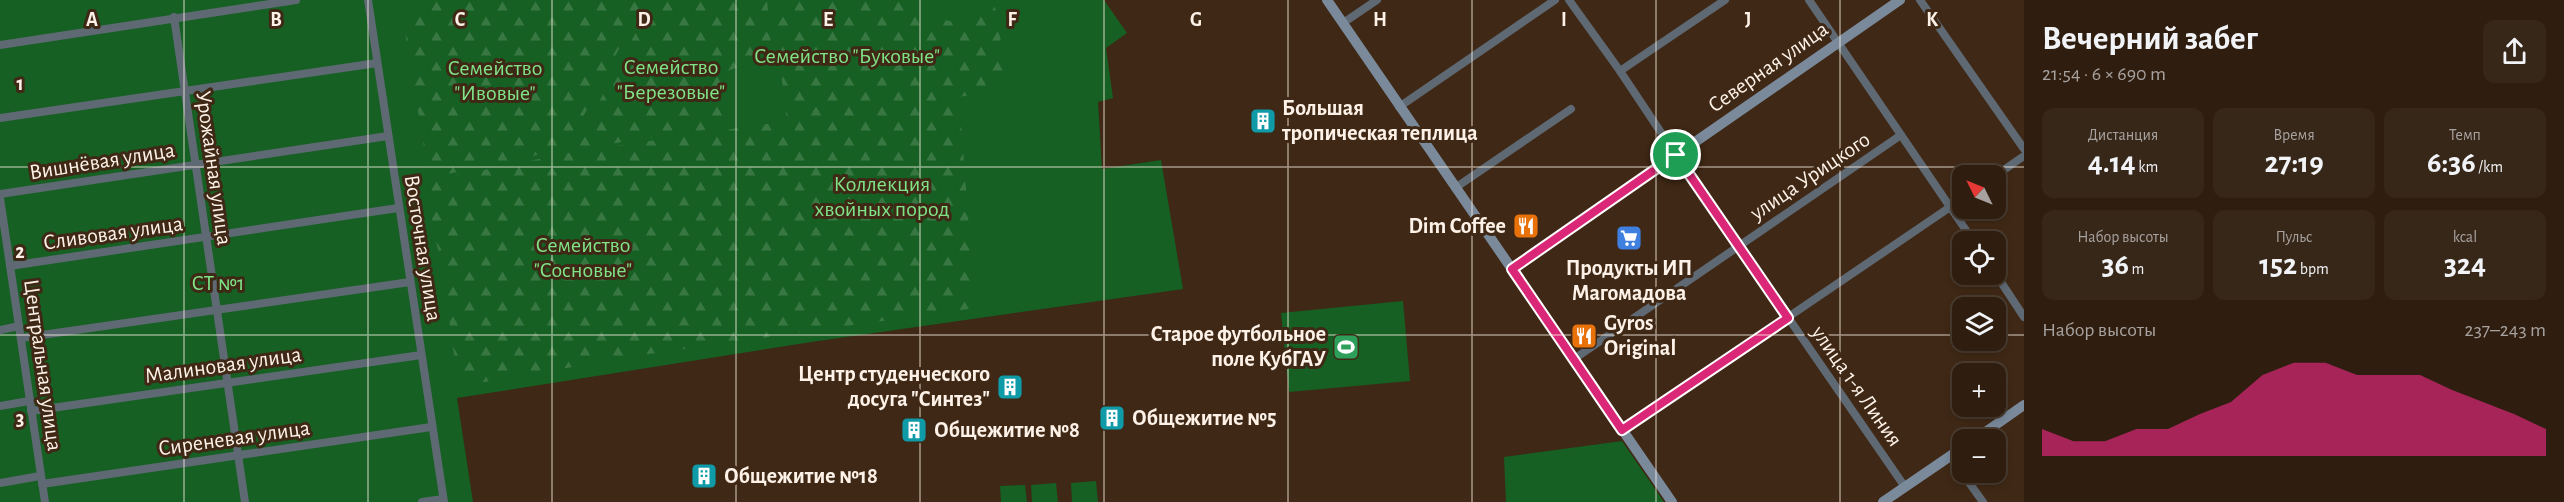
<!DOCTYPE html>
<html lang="ru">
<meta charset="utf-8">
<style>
:root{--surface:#2f1e10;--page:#372719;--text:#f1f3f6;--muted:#a7a29f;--line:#4a3c30;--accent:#db2777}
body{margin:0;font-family:"Alegreya Sans",sans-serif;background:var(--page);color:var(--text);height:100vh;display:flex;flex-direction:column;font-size:22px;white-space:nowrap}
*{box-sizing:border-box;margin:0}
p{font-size:20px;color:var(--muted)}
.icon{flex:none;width:33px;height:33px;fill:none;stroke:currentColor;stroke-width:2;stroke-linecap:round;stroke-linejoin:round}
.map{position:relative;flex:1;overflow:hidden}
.sheet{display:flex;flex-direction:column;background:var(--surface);width:540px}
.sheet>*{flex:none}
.needle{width:39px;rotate:313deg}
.controls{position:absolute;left:1952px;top:165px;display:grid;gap:12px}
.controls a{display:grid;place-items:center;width:54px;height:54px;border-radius:12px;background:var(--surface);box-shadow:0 3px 9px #0003,0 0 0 2px var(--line);font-size:30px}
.pin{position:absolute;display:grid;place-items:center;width:51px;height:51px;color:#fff;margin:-26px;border:3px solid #fff;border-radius:50%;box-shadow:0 2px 6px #0007}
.round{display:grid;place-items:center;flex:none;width:63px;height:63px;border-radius:12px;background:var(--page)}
.head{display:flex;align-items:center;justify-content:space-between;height:102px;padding:0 18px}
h1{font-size:33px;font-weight:700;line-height:45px}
.figures{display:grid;grid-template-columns:repeat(3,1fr);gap:9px;height:102px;padding:6px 18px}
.figures div{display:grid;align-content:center;border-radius:12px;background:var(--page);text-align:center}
.figures b{font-size:30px;font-weight:700}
.figures small{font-size:16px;font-weight:400}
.figures p{font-size:16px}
.chart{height:168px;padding:12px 18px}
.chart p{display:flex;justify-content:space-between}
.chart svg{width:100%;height:108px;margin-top:6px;fill:var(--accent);opacity:.7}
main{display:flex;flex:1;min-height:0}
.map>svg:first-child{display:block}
.green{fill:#156022}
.forest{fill:url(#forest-firs)}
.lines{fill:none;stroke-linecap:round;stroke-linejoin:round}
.minor{stroke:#5f6973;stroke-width:8}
.secondary{stroke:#7a8a9b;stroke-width:10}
.route-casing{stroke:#fff;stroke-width:12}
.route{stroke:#db2777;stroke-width:8}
.grid{fill:none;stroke:#fef2e8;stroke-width:1.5;stroke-opacity:0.55}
.labels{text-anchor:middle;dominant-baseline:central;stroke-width:6;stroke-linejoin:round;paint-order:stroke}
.park-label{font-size:22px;fill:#7fe387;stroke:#3f2815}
.street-label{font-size:22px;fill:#fef2e8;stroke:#3f2815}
.poi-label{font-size:22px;font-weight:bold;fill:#fef2e8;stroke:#3f2815;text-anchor:start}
.grid-label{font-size:20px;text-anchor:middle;font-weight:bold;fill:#fef2e8;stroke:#3f2815;stroke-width:6;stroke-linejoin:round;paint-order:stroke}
</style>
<main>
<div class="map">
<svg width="2024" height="502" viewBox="0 0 2024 502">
<defs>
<pattern id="forest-firs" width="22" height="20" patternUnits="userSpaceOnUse" patternTransform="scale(1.5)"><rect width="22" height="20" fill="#156022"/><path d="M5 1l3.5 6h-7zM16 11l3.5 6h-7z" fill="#387742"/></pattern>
</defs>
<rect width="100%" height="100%" fill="#3f2815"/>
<!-- green -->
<g class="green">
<polygon points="0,0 1104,0 1127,33 1106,48 1113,98 1098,102 1102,169 1161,160 1183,289 818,341 457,398 473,502 0,502"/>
<polygon points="1403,301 1410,381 1289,392 1281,313"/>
<polygon points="1622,441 1664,502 1506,502 1504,457"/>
<polygon points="1096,481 1098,502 1072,502 1071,483"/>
<polygon points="1056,483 1058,502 1032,502 1031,485"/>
<polygon points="1025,485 1027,502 1001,502 1000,486"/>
</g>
<!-- forest -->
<g class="forest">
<polygon points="433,0 645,0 566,149 429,178 403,19"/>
<polygon points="653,0 767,0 772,56 730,70 724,85 726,127 574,149"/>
<path d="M 772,0 L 914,0 C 942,27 963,28 995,7 L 1009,89 L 959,97 L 975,308 L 649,354 L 473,384 L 464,382 L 457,375 L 442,271 L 425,182 L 568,153 L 787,121 Z"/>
</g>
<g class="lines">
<!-- minor -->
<g class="minor">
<polyline points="368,0 444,502"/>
<polyline points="1569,0 1620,71 1676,155 1905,487"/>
<polyline points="1809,0 1974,242"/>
<polyline points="1920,0 2024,149"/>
<polyline points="174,17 245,502"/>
<polyline points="1343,23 1377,0"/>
<polyline points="0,45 296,0"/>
<polyline points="1620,71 1725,0"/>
<polyline points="1399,107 1555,0"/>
<polyline points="0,118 377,63"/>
<polyline points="1995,176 2024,156"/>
<polyline points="1455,188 1571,109"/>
<polyline points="0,194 388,136"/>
<polyline points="0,198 45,502"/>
<polyline points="10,266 398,208"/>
<polyline points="1995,273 2024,317"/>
<polyline points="0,330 19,326"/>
<polyline points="21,338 410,282"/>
<polyline points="1574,359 1901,135"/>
<polyline points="0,406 29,401"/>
<polyline points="31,411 421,355"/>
<polyline points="1622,430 1962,199"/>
<polyline points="1950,456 1983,502"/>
<polyline points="0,483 40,476"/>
<polyline points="42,484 431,427"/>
<polyline points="422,502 443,499"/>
</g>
<!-- secondary -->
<g class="secondary">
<polyline points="1327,0 1672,502"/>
<polyline points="1512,269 1900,0"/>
<polyline points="1974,440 2024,405"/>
<polyline points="1883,502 1962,448"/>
</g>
</g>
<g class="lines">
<defs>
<polygon id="route" points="1676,155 1788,318 1622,430 1512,269"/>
</defs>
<!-- route casing -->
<use href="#route" class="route-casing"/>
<!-- route -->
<use href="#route" class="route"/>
</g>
<!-- grid -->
<path class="grid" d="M 184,0 L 184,502M 368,0 L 368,502M 552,0 L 552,502M 736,0 L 736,502M 920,0 L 920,502M 1104,0 L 1104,502M 1288,0 L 1288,502M 1472,0 L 1472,502M 1656,0 L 1656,502M 1840,0 L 1840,502M 0,167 L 2024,167M 0,335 L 1962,335M 1995,335 L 2024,335"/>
<!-- icons -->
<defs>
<symbol id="building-square" viewBox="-11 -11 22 22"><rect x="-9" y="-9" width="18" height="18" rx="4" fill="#0f9aa8" stroke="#3f2815"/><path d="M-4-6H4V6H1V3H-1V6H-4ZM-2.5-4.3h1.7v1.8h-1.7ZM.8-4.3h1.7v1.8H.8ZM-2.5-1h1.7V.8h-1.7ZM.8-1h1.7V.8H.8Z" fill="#fff"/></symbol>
<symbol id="restaurant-square" viewBox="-11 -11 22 22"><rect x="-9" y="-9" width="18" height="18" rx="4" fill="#e8710a" stroke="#3f2815"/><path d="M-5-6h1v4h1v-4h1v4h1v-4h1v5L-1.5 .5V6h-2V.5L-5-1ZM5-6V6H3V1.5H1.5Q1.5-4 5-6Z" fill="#fff"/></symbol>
<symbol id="supermarket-square" viewBox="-11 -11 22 22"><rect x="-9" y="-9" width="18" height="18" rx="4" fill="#3f7fe0" stroke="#3f2815"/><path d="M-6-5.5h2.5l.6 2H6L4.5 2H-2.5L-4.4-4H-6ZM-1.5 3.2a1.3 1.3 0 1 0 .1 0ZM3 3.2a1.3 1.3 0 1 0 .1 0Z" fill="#fff"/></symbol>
<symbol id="stadium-square" viewBox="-11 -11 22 22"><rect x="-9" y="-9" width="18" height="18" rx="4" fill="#2e9e5b" stroke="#3f2815"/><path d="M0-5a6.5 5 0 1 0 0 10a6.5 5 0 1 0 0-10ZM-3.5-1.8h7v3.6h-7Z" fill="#fff"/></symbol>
</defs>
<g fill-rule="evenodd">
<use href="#building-square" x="1248" y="106" width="30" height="30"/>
<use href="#restaurant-square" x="1511" y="211" width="30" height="30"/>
<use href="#supermarket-square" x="1614" y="223" width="30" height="30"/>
<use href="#restaurant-square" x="1569" y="321" width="30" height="30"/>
<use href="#stadium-square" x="1331" y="332" width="30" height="30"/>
<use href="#building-square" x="995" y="372" width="30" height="30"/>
<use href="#building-square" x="1097" y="403" width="30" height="30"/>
<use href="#building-square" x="899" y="415" width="30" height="30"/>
<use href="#building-square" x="689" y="461" width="30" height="30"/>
</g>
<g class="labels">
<!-- park labels -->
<g class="park-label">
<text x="847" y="56">Семейство "Буковые"</text>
<text x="671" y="67">Семейство<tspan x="671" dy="25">"Березовые"</tspan></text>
<text x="495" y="68">Семейство<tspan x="495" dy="25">"Ивовые"</tspan></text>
<text x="882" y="184">Коллекция<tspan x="882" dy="25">хвойных пород</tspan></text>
<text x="583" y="245">Семейство<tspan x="583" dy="25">"Сосновые"</tspan></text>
<text x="218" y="283">СТ №1</text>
</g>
<!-- street labels -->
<g class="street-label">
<text transform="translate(1768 67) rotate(-35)">Северная улица</text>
<text transform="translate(102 161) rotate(-9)">Вишнёвая улица</text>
<text transform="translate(214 168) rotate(82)">Урожайная улица</text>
<text transform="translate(1810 176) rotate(-34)">улица Урицкого</text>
<text transform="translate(113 233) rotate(-8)">Сливовая улица</text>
<text transform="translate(423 248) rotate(81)">Восточная улица</text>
<text transform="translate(43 365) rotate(82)">Центральная улица</text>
<text transform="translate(223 365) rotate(-8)">Малиновая улица</text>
<text transform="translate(1857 386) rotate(55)">улица 1-я Линия</text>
<text transform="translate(234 438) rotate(-8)">Сиреневая улица</text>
</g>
<!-- poi labels -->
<g class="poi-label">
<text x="1282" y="108">Большая<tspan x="1282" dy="25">тропическая теплица</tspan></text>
<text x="1506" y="226" text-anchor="end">Dim Coffee</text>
<text x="1629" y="268" text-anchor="middle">Продукты ИП<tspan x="1629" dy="25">Магомадова</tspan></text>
<text x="1604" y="323">Gyros<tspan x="1604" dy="25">Original</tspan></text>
<text x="1326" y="334" text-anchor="end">Старое футбольное<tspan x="1326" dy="25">поле КубГАУ</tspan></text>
<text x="990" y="374" text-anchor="end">Центр студенческого<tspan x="990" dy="25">досуга "Синтез"</tspan></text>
<text x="1132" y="418">Общежитие №5</text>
<text x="934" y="430">Общежитие №8</text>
<text x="724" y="476">Общежитие №18</text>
</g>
</g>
<g class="grid-label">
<text x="92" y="26">A</text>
<text x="276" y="26">B</text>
<text x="460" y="26">C</text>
<text x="644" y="26">D</text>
<text x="828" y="26">E</text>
<text x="1012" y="26">F</text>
<text x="1196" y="26">G</text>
<text x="1380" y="26">H</text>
<text x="1564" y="26">I</text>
<text x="1748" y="26">J</text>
<text x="1932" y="26">K</text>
<text x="20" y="90">1</text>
<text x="20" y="258">2</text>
<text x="20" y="425">3</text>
</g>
</svg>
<div class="controls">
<a><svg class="needle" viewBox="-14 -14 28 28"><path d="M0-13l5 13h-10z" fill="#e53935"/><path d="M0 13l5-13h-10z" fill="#a7a29f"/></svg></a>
<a><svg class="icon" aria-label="locate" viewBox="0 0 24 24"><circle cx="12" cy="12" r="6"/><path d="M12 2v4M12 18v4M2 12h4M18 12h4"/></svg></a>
<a><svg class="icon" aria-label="layers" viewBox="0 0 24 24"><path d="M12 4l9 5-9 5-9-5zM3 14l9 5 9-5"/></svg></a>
<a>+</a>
<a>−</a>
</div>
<div class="pin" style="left:1676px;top:155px;background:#1e9e55"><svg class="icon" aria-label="arrive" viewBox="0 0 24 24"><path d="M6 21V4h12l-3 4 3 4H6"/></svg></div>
</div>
<section class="sheet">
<div class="head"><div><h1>Вечерний забег</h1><p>21:54 · 6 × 690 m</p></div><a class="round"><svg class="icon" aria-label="share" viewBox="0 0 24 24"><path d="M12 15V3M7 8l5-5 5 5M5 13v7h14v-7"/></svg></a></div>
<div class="figures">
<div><p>Дистанция</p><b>4.14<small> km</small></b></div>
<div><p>Время</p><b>27:19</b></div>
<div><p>Темп</p><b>6:36<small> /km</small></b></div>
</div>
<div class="figures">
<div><p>Набор высоты</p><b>36<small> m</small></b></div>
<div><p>Пульс</p><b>152<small> bpm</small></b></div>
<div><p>kcal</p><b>324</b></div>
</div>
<div class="chart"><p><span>Набор высоты</span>237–243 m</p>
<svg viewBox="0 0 160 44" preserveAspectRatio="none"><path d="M0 44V33L10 38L20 38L30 33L40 33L50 27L60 22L70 11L80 6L90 6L100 11L110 11L120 11L130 17L140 22L150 27L160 33V44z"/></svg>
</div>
</section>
</main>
